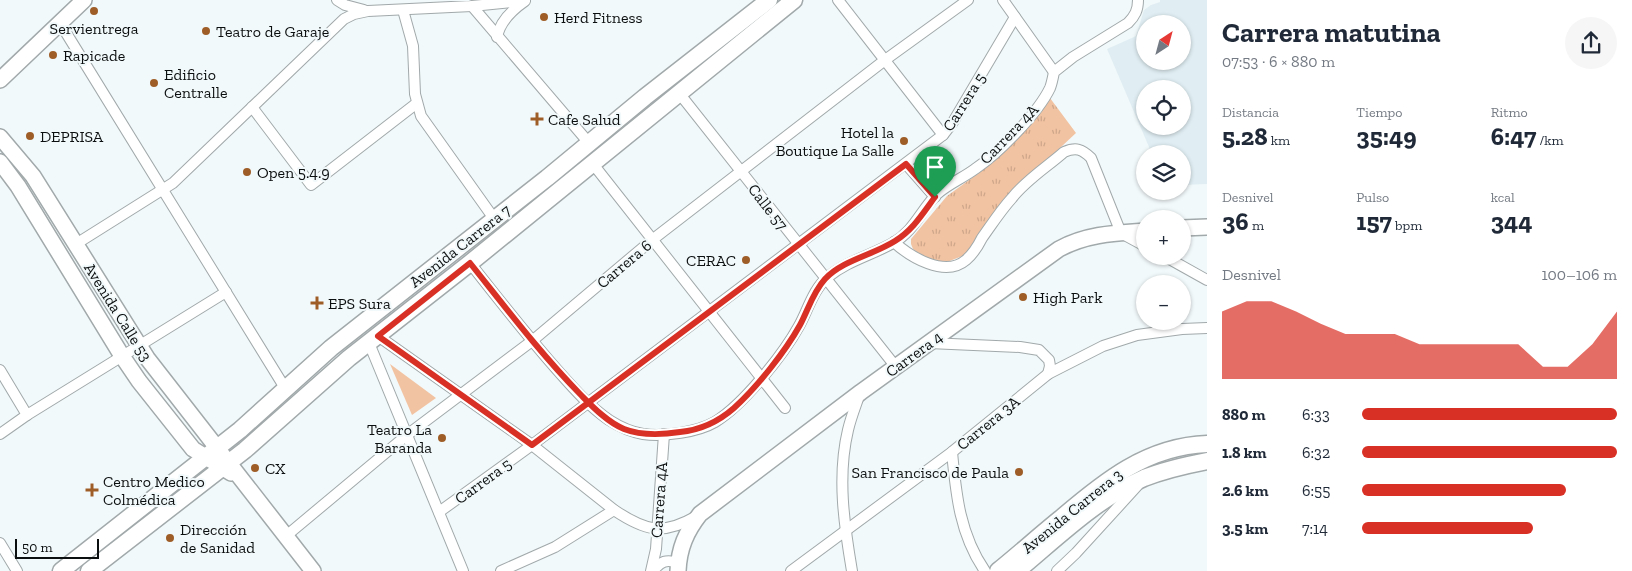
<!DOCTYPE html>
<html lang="es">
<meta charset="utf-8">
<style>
:root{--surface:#fff;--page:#f6f6f7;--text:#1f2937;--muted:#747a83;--accent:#d93025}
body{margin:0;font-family:"Zilla Slab",serif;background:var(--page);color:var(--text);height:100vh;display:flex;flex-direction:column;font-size:19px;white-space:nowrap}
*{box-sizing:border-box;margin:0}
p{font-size:16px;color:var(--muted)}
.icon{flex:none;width:28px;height:28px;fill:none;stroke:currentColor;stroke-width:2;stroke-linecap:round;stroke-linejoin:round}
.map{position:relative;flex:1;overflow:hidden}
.side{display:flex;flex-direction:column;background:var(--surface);width:425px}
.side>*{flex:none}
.needle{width:32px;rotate:36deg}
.buttons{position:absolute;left:1136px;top:15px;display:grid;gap:10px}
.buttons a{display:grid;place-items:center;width:55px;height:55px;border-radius:50%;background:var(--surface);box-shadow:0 1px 4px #0004;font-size:25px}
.scale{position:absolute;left:15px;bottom:12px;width:84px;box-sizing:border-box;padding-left:5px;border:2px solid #0c0f0f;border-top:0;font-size:14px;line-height:18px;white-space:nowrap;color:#0c0f0f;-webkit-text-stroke:4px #f2f9fa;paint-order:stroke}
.pin{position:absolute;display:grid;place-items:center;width:42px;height:42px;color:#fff;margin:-51px -21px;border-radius:50% 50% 50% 0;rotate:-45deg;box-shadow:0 0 5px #0007}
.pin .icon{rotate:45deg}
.round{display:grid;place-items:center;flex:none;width:52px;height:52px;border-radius:26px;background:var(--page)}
.overview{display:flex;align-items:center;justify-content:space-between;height:85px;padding:0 15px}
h1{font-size:28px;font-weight:700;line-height:38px}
.stats{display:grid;grid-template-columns:repeat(3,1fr);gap:8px;height:85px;padding:5px 15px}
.stats div{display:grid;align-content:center}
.stats b{font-size:25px;font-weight:700}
.stats small{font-size:14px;font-weight:400}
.stats p{font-size:14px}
.chart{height:140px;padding:10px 15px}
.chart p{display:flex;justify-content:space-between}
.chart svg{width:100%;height:90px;margin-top:5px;fill:var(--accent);opacity:.7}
ul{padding:0 15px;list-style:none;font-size:16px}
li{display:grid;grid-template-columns:80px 60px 1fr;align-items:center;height:38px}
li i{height:12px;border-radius:6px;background:var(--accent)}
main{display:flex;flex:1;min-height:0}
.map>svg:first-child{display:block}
.built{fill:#e0eef3;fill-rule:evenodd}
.grass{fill:#f2c3a2}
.park{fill:url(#park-tufts)}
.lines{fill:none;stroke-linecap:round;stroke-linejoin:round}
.street-casing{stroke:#a2a9aa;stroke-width:12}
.secondary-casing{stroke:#a2a9aa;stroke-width:18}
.primary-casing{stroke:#a2a9aa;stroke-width:19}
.street{stroke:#fff;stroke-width:10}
.secondary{stroke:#fff;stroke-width:15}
.primary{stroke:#fff;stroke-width:16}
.route-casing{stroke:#fff;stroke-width:10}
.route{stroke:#d93025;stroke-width:6}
.poi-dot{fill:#9e5d27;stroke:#f2f9fa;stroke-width:2}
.labels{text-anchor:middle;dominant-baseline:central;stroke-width:4;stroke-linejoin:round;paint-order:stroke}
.poi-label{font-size:16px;fill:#0c0f0f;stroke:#f2f9fa;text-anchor:start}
.street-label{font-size:16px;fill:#0c0f0f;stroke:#f2f9fa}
</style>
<main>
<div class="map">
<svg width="1207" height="571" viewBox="0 0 1207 571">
<defs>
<pattern id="park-tufts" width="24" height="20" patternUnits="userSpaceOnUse" patternTransform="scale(1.25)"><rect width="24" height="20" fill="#f2c3a2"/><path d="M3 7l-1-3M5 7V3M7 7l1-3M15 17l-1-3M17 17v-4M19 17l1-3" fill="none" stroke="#cea68a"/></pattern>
</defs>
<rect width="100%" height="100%" fill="#f2f9fa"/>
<!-- built -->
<path class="built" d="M 1160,0 L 1207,0 L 1207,184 L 1183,185 L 1182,154 L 1152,154 L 1107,49 L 1136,36 L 1144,10 L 1151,5 L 1160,2 ZM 1145,24 L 1182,24 L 1182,61 L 1145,61 ZM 1145,89 L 1182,89 L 1182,126 L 1145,126 Z"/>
<!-- grass -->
<polygon class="grass" points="390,364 436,398 412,415"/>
<!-- park -->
<polygon class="park" points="1050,98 1076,133 1003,201 965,255 947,262 935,261 921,255 913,249 911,244 911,239 947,196 987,167 1001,154"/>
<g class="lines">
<defs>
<g id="street">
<polyline points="337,0 345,5 364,10"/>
<polyline points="838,0 943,135"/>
<polyline points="1003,0 1054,72"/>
<polyline points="472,6 589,143"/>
<polyline points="403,10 413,46 415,94 421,116 495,220"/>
<polyline points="60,23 285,388"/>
<path d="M 497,37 C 500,21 512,10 525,1"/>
<polyline points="679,93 896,367"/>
<polyline points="252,107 311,185 417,103"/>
<polyline points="593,164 785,408"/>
<polyline points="906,164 935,197"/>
<path d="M 894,242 C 910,257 945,278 966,260 C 973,254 978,246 982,238 C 992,224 1001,210 1012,198 C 1026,180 1047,167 1064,152 C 1076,147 1082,149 1091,158 L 1121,233 L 1145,246"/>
<polyline points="76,244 173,183 344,19 354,14 368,11 472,6 524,1"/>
<polyline points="1164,256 1207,280"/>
<path d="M 470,263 C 499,300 528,337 559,372 C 574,389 590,407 609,420 C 620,427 631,432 643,434 C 664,437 698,432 715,422 C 743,405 783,355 799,326 C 808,310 813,289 828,277 C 847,261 872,255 893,243 C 914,231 921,210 937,194 C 948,184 963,178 975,169 C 999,153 1038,113 1050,88 C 1052,83 1053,77 1054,72 L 1073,57 L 1128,23 C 1135,16 1138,10 1138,0"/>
<path d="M 378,336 L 532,445 L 614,510 C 644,530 662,536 695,517"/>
<polyline points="369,343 463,571"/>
<polyline points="929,343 1020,347 1039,350 1049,360 1050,366 1048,374"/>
<polyline points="0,370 27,415"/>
<polyline points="0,434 27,415 226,292"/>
<path d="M 952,452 C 956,495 960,535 985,571"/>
<polyline points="439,512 532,445 943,135 953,122 1015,17"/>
<polyline points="286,536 407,435 532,341 652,240 885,60 968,0"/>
<polyline points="0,543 17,571"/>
<polyline points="501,571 555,547 614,510"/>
<polyline points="651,571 656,549 664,434"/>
<path d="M 653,571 C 661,561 666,559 679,563"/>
<polyline points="791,571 952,452 1048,374 1103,346 1137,335 1182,329 1207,328"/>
<path d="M 852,571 C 844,524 837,476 848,430 C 851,417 856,405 860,393"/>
<polyline points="1057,571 1076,553 1138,485"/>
</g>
<g id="secondary">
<polyline points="0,80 84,0"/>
<polyline points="0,137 33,176 147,358 313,571"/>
<polyline points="0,162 18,186 122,356 139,381 193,449 231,473"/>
<polyline points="1182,228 1207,227"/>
<path d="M 678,571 C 679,548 686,532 700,514 L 861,392 L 1059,249 C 1086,234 1115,233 1145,231"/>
</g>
<g id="primary">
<polyline points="61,571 240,430 331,348 547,178 645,97 769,0"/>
<polyline points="89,571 245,450 349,358 470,263 794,0"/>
<path d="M 998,571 C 1019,554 1039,536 1060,519 C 1103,482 1147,446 1207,444"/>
<path d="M 1017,571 C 1057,538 1096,499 1144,478 C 1164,470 1186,465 1207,461"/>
</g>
</defs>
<!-- street casing -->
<use href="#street" class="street-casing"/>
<!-- secondary casing -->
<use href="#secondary" class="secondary-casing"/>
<!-- primary casing -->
<use href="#primary" class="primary-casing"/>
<!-- street -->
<use href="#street" class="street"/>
<!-- secondary -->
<use href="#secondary" class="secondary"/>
<!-- primary -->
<use href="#primary" class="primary"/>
</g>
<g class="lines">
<defs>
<path id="route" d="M 935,197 L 906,164 L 532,445 L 378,336 L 470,263 C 506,308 540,353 580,394 C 592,406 607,422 624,429 C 642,436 661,435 680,432 C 701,430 718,422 734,408 C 757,387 785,352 800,325 C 808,310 813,292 825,279 C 843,260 873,255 895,241 C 913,230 923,213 935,197"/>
</defs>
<!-- route casing -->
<use href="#route" class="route-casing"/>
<!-- route -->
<use href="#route" class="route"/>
</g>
<!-- markers -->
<g class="poi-dot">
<circle cx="94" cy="11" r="5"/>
<circle cx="544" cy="17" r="5"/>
<circle cx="206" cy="31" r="5"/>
<circle cx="53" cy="55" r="5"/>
<circle cx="154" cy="83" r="5"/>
<path d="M534.5 111.5h5v5h5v5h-5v5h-5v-5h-5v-5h5z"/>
<circle cx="30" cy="136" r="5"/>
<circle cx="904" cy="141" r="5"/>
<circle cx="247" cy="172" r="5"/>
<circle cx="746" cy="260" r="5"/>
<circle cx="1023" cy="297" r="5"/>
<path d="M314.5 295.5h5v5h5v5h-5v5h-5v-5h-5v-5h5z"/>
<circle cx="442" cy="438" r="5"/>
<circle cx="255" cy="468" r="5"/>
<circle cx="1019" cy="472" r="5"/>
<path d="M89.5 482.5h5v5h5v5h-5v5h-5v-5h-5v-5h5z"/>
<circle cx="170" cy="538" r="5"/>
</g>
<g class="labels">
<!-- poi labels -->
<g class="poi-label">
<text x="554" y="17">Herd Fitness</text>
<text x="94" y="28" text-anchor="middle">Servientrega</text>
<text x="216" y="31">Teatro de Garaje</text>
<text x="63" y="55">Rapicade</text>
<text x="164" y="74">Edificio<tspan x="164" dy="18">Centralle</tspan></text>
<text x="548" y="119">Cafe Salud</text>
<text x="894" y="132" text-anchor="end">Hotel la<tspan x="894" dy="18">Boutique La Salle</tspan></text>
<text x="40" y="136">DEPRISA</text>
<text x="257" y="172">Open 5.4.9</text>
<text x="736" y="260" text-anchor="end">CERAC</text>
<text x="1033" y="297">High Park</text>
<text x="328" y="303">EPS Sura</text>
<text x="432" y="429" text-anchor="end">Teatro La<tspan x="432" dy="18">Baranda</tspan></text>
<text x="265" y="468">CX</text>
<text x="1009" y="472" text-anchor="end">San Francisco de Paula</text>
<text x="103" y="481">Centro Medico<tspan x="103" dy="18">Colmédica</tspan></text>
<text x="180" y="529">Dirección<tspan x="180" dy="18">de Sanidad</tspan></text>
</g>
<!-- street labels -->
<g class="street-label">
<text transform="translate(964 102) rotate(-58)">Carrera 5</text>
<text transform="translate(1009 134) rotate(-46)">Carrera 4A</text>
<text transform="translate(768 207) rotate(52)">Calle 57</text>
<text transform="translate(460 246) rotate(-38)">Avenida Carrera 7</text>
<text transform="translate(624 264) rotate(-40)">Carrera 6</text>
<text transform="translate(118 312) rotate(58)">Avenida Calle 53</text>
<text transform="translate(914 354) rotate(-36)">Carrera 4</text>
<text transform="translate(988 423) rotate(-39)">Carrera 3A</text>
<text transform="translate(483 481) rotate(-36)">Carrera 5</text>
<text transform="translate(659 500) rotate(-86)">Carrera 4A</text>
<text transform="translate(1072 511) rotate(-39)">Avenida Carrera 3</text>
</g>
</g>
</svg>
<div class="buttons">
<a><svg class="needle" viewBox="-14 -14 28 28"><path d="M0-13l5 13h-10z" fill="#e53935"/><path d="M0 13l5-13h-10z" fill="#747a83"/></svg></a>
<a><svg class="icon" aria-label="locate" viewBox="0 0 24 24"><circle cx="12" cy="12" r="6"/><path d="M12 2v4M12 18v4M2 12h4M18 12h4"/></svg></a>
<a><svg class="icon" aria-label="layers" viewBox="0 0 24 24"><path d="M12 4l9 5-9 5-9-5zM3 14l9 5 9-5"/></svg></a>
<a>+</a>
<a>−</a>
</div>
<div class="scale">50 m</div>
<div class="pin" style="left:935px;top:197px;background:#1e9e55"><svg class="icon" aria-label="arrive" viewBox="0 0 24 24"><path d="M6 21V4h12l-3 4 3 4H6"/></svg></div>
</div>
<section class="side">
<div class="overview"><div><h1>Carrera matutina</h1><p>07:53 · 6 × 880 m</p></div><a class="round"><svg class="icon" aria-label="share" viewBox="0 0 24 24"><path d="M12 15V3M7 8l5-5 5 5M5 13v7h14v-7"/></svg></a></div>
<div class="stats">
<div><p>Distancia</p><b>5.28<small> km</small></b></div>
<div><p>Tiempo</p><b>35:49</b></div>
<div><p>Ritmo</p><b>6:47<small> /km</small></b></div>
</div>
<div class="stats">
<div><p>Desnivel</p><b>36<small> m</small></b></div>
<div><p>Pulso</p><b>157<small> bpm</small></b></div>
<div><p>kcal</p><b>344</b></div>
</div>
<div class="chart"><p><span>Desnivel</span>100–106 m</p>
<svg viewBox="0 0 160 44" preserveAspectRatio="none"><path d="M0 44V11L10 6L20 6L30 11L40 17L50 22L60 22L70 22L80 27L90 27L100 27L110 27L120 27L130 38L140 38L150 27L160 11V44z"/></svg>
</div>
<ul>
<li><b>880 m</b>6:33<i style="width:100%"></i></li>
<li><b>1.8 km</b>6:32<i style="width:100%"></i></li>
<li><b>2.6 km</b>6:55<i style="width:80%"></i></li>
<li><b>3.5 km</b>7:14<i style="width:67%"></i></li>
</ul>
</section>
</main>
